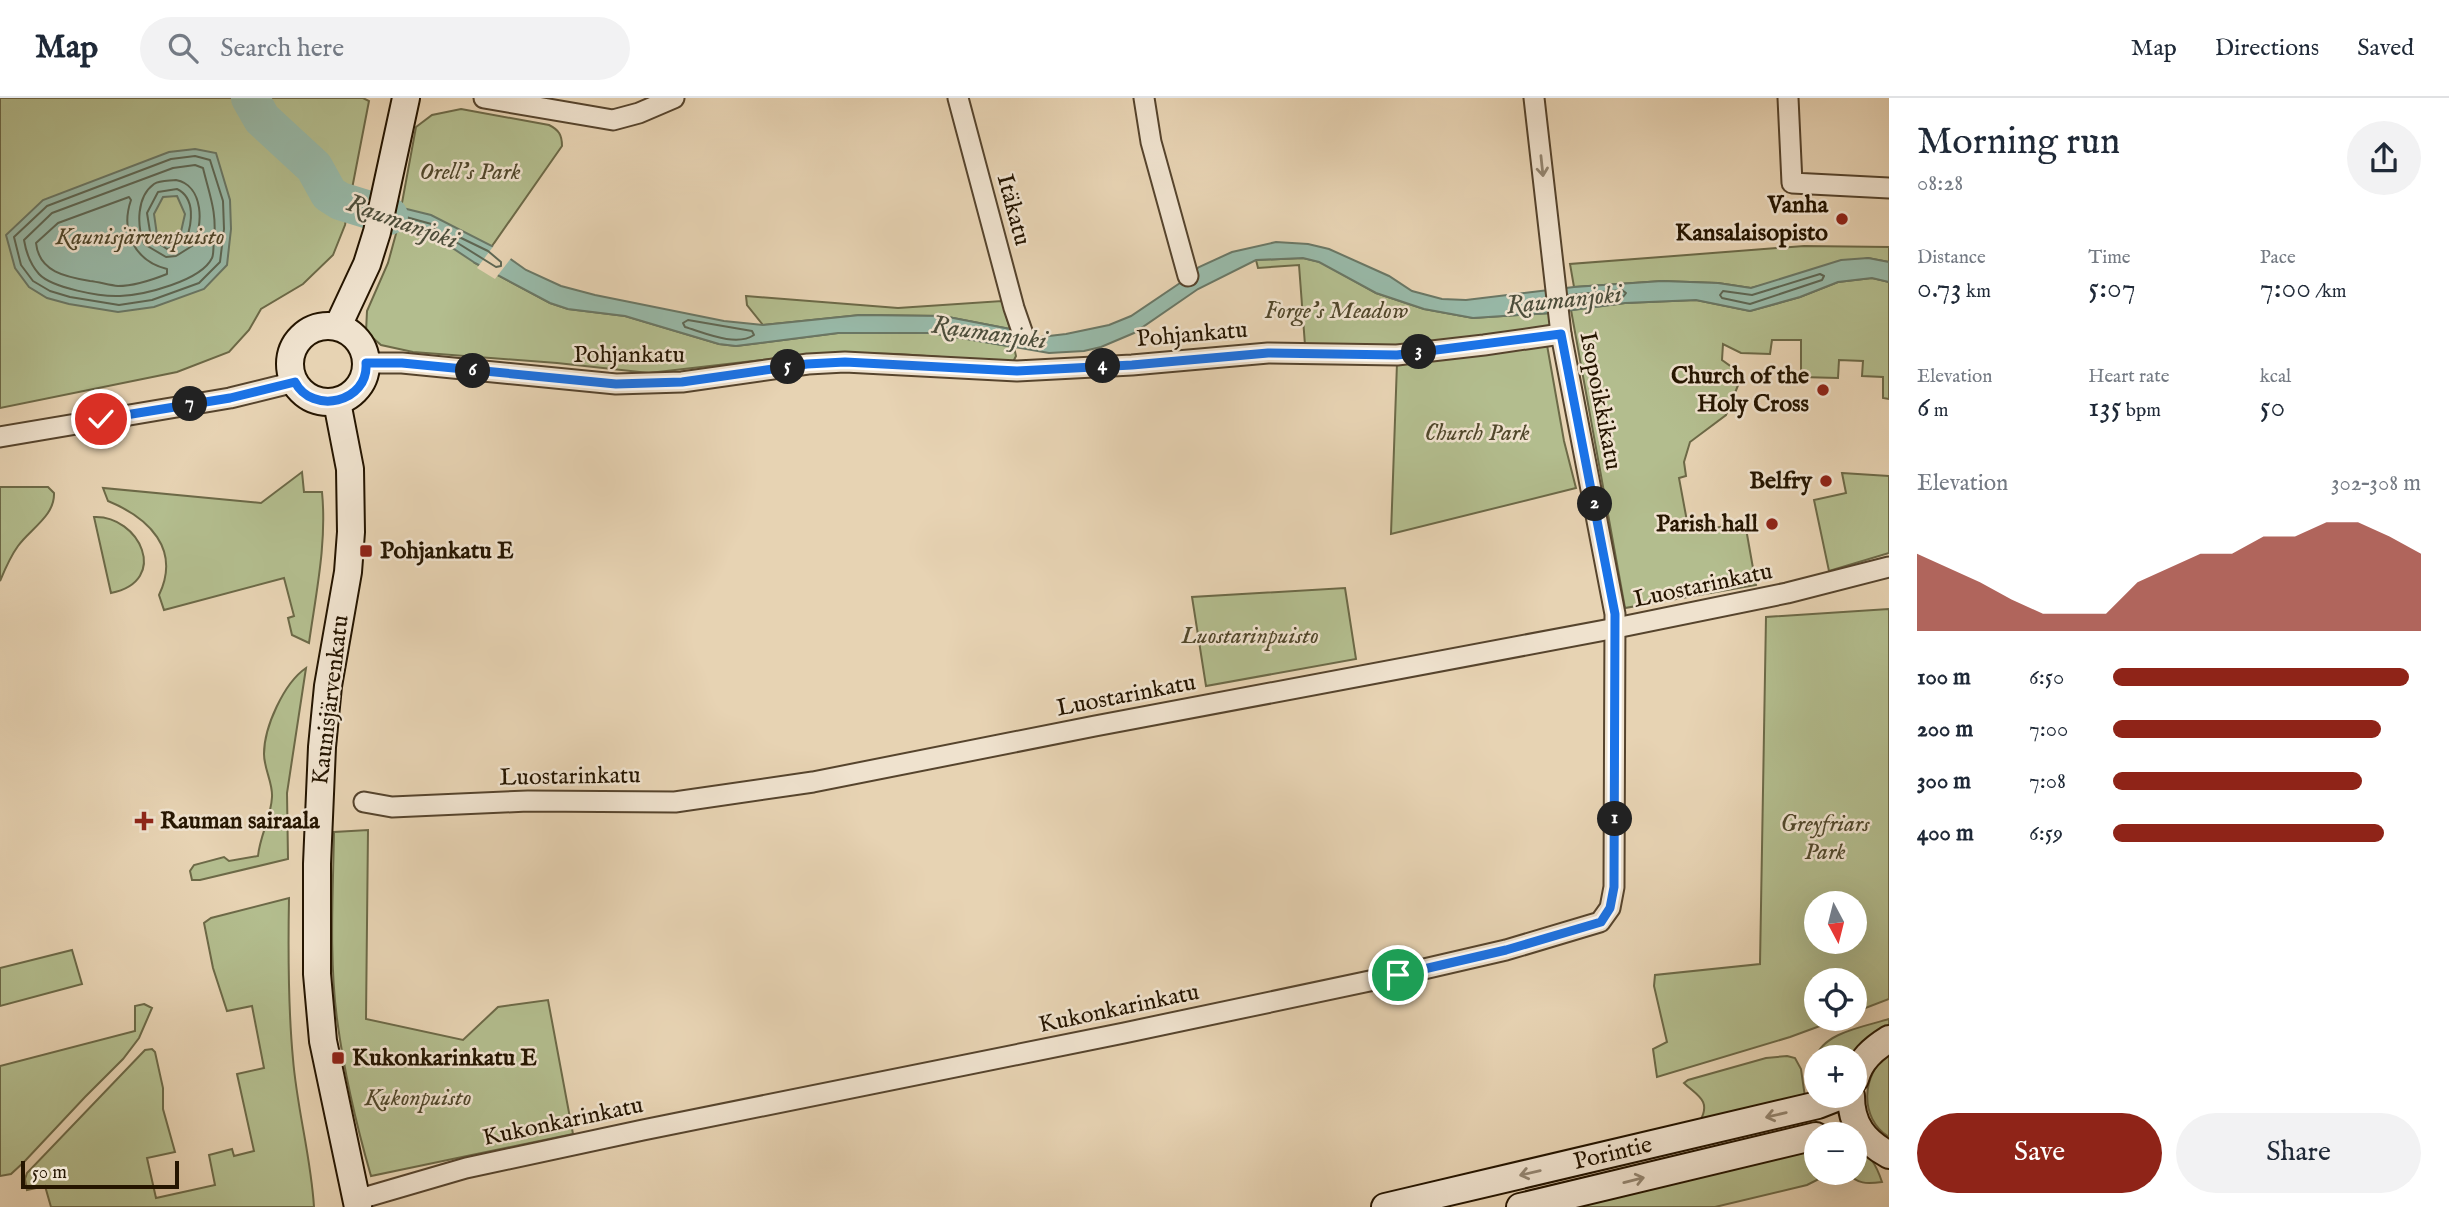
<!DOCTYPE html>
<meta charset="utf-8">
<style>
:root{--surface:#fff;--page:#f2f2f3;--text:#1f2937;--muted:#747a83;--line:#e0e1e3;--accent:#8f2418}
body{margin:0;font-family:"IM FELL English",serif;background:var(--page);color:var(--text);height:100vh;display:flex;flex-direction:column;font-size:26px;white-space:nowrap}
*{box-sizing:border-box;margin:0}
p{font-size:23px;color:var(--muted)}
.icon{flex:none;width:38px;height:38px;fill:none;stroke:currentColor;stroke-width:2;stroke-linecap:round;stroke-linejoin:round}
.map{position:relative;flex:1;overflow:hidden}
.details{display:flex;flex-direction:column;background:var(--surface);width:560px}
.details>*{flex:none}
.needle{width:46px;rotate:173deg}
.controls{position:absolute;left:1804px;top:793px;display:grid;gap:14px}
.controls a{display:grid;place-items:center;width:63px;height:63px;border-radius:50%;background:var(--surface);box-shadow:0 7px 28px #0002;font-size:35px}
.scale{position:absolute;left:21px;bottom:18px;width:158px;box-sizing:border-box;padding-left:7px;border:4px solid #251500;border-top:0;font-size:19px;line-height:24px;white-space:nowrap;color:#251500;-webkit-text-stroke:5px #efe2ce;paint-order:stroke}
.pin{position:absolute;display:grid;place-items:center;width:60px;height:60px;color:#fff;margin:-30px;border:4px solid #fff;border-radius:50%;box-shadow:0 2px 7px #0007}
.km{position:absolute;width:35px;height:35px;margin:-18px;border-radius:50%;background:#222;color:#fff;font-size:19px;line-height:35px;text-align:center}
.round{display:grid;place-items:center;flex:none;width:74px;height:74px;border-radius:37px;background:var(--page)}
.headline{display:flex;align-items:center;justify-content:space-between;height:119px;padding:0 28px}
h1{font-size:38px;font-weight:600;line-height:52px}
.metrics{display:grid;grid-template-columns:repeat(3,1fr);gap:10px;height:119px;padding:7px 28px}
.metrics div{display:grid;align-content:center}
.metrics b{font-size:30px;font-weight:600}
.metrics small{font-size:19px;font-weight:400}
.metrics p{font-size:19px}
.chart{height:196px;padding:14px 28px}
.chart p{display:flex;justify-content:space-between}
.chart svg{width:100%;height:126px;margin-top:7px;fill:var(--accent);opacity:.7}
.cta{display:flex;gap:14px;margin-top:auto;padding:14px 28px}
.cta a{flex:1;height:80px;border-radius:42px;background:var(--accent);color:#fff;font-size:28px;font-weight:600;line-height:80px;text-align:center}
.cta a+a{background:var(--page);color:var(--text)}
ul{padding:0 28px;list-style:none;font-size:23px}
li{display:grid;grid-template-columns:112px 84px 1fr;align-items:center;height:52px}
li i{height:18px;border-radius:9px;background:var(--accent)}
header{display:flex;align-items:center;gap:42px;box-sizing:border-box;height:98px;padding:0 35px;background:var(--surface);border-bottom:2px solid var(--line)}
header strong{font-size:33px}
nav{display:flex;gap:38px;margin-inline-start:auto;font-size:24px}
.search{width:490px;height:63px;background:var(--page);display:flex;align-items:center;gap:18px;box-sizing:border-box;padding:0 24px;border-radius:38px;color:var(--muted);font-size:26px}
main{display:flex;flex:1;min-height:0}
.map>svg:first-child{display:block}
.green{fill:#b3bd8e;stroke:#6c6947;stroke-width:2;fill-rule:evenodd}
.water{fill:#98b9a8;stroke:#6a7765;stroke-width:2;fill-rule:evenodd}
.pier{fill:#e7d3b3}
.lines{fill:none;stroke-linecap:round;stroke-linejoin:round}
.shore{stroke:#5e6754;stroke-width:2}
.river{stroke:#98b9a8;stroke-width:38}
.minor-casing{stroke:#56442d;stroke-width:23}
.secondary-casing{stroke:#251500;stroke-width:30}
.minor{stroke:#efe2ce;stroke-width:19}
.secondary{stroke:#efe2ce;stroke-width:26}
.oneway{stroke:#948671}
.route-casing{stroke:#fff;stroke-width:14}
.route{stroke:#1a73e8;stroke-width:9}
.poi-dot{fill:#8f2418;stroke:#efe2ce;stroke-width:2.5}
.labels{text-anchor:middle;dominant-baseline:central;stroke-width:5;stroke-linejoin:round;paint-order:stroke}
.park-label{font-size:24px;font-style:italic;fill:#50472b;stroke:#efe2ce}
.poi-label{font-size:24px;font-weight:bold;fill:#251500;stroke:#efe2ce;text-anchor:end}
.street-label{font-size:24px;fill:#251500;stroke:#efe2ce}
.water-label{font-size:26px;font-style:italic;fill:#4d4e3b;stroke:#efe2ce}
</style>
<header>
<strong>Map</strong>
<div class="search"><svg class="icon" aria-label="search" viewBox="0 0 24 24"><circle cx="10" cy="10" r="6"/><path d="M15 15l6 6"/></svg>Search here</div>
<nav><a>Map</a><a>Directions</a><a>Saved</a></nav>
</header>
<main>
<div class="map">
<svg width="1889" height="1109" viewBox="0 0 1889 1109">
<rect width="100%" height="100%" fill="#e7d3b3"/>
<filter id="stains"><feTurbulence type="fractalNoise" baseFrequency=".00286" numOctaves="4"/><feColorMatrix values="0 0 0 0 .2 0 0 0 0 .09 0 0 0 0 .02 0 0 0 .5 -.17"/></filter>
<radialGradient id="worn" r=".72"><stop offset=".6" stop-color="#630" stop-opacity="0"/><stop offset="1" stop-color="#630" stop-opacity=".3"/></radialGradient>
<!-- green -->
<g class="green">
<polygon points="0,0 363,0 369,3 345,127 333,157 303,186 261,211 249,232 229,254 177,274 0,310"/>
<path d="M 461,11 L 549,27 C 559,32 562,37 562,48 L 492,148 L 475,165 L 550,205 L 568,211 L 625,218 L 719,246 L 736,248 L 838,235 L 932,235 L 1014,249 L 1016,258 L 1013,264 L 898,256 L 846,255 L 813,256 L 649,275 L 557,265 L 413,254 L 381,247 L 366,234 L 367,213 L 388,165 L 397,132 L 416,29 L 432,17 Z"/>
<polygon points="1804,148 1889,149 1889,164 1868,160 1751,190 1718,185 1662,183 1574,189 1570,166"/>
<polygon points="1303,160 1320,164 1376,195 1424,211 1473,220 1551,215 1553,232 1396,248 1305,247 1299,167 1258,170 1256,162"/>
<polygon points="1872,180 1889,184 1889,301 1883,300 1883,279 1862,278 1863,263 1839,262 1838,280 1801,279 1801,242 1772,242 1770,256 1741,255 1723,246 1722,262 1733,270 1739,285 1726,317 1690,344 1684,364 1686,378 1679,380 1689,434 1745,425 1756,487 1625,510 1571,212 1625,205 1696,202 1750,213 1800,199 1838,184"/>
<polygon points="746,198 898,210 1002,203 1010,231 943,218 860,217 763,227 747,207"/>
<polygon points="1547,247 1564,343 1576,390 1391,436 1397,265"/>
<path d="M 302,374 L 304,394 L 322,394 C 327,445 316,495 309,545 L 292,537 L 288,520 L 294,518 L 284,480 L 164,512 L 159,497 C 181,451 149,420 108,403 L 103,390 L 261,405 Z"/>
<polygon points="1842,375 1889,378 1889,455 1829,473 1814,402 1846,395"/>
<path d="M 0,389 L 48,389 L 54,395 C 55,418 30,431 18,448 C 10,459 5,471 0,483 Z"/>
<path d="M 94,419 C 139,417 171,483 111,495 Z"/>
<polygon points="1345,490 1356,561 1206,588 1192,499"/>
<path d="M 1889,511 L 1889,901 L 1855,914 L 1855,882 L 1816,882 L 1816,920 L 1839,921 L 1790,939 L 1657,979 L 1653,951 L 1667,944 L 1654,888 L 1655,877 L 1760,866 L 1766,519 ZM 1816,805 L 1855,805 L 1855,844 L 1816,844 Z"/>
<path d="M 306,570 L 287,695 L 288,761 L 200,782 L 192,782 L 190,773 L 194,767 L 224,759 L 229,763 L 258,758 C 260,737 271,720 272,699 C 273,685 264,671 264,656 C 264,629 284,585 306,570 Z"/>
<path d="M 368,732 L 366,921 L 463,942 L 498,909 L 548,902 L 573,1036 L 371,1078 C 356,1026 344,974 337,921 C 329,860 333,795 334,734 Z"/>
<path d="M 289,800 C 288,854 288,908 293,961 C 297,1011 311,1059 314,1109 L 51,1109 L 45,1088 L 27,1092 L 25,1081 L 27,1075 L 145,952 L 152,951 L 155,954 L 163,990 L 163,1011 L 175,1054 L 147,1060 L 156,1100 L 215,1087 L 209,1057 L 232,1051 L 234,1058 L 254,1053 L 237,976 L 264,970 L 252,908 L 227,913 L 213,870 L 204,825 L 211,820 Z"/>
<polygon points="72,852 82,886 0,908 0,870"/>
<polygon points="144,906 152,910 139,940 123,961 85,999 24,1064 11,1076 0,1078 0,968 135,933 135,908"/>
<path d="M 1889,921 L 1889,929 C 1872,936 1862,944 1853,959 L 1816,959 L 1816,961 C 1820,935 1867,928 1889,921 Z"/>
<path d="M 1889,956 L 1889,1039 C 1859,1021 1861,975 1889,956 Z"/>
<path d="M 1787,958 L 1795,960 L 1801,971 L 1805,999 L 1700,1023 C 1712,1002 1696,997 1684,985 L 1688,982 L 1766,960 Z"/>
<polygon points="1816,1047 1816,1074 1822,1075 1819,1081 1807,1087 1715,1109 1556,1109"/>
<path d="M 1855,1048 C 1871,1058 1876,1066 1882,1084 C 1866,1086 1858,1086 1847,1075 L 1855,1074 Z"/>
</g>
<!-- water -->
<g class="water">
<path d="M 195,51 L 216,55 L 230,102 L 231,131 L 227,167 L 204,191 L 154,209 L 118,214 L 69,206 L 47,200 L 29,189 L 15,170 L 6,137 L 43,102 L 169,54 ZM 177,98 L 185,116 L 180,138 L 168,144 L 157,137 L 154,116 L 163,99 Z"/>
<polygon points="366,101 431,117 492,148 526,172 561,188 595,197 724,223 763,227 860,217 943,218 1010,231 1032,240 1066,236 1109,227 1131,218 1180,185 1199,169 1232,154 1276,144 1308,146 1329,151 1389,178 1412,193 1442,201 1466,202 1574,189 1662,183 1718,185 1751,190 1841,162 1868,160 1889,164 1889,184 1872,180 1838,184 1800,199 1750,213 1696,202 1625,205 1551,215 1473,220 1424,211 1376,195 1319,164 1303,160 1256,162 1198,191 1134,235 1101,249 1084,253 1049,255 932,235 838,235 736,248 719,246 625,218 568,211 550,205 475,165 439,141 397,132 352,116 340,103"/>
</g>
<!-- pier -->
<g class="pier">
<polygon points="366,98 397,107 392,134 349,118 353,99"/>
<polygon points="495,146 512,159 495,181 477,170"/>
</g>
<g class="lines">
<!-- shore -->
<g class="shore">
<polygon points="195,58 210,62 223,103 224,131 220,164 199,185 152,202 119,207 70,199 50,193 33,183 21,167 14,139 47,108 171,61"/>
<path d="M 195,67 L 203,70 C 210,99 217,113 214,144 C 213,148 214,156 212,160 C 201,183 144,197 120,198 C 101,199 52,190 39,176 C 30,166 26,154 24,142 L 52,115 L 173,70 Z"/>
<path d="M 176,82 C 204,87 204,129 192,148 L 176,158 L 166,159 L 144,146 C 137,128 136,99 154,86 C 160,82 169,83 176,82 Z"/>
<path d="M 177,91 C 196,100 192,126 186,142 L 172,150 L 167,151 L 151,140 L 147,115 L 158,94 Z"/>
<path d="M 129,99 L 131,102 C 120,134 135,163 167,171 L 167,176 C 152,182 134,188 118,188 C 109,187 99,184 90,183 C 66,179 39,174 36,145 L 58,125 Z"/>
<polygon points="406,119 435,127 436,130 432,132 404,126 402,122"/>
<polygon points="457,138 488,153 501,164 501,168 496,169 456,144 455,141"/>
<polygon points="1820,176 1824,178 1822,182 1750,206 1722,200 1720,197 1723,193 1752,197"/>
<polyline points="1568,197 1622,192 1626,195 1623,199 1569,205"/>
<path d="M 688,222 L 752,233 L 754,237 C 736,249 705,235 685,229 L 683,225 Z"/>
</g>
<!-- river -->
<polyline class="river" points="250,0 262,21 314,69 329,96 340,103 389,118"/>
<defs>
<g id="minor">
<polyline points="484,0 613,22 639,15 674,0"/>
<polyline points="958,0 1014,210 1023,236"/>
<polyline points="1144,0 1151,44 1188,178"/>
<polyline points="1788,0 1792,85 1889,90"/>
<polyline points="366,265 402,265 616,286 682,284 808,266 845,264 1017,273 1132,267 1268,255 1397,257 1484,247 1561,236"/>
<polyline points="0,339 230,300 295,284"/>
<polyline points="364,704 392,709 528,703 675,704 813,684 1095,628 1616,530 1787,495 1889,469"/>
<polyline points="356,1102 466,1070 643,1032 1124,935 1398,877 1506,852 1600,824 1610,810 1614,789 1615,516 1561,236 1534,0"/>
</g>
<g id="secondary">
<circle cx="328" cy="266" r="38"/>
<polyline points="338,228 367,166 377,134 406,0"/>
<polyline points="337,304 350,371 351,434 348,474 328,588 322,649 317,766 317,876 323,943 358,1109"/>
<path d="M 1855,981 C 1860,962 1873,951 1889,941"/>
<path d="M 1851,998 C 1851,1027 1864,1043 1889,1057"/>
<path id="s1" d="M 1385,1109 L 1818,1007 L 1841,998"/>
<polyline points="1520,1109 1816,1038"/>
</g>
</defs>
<!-- minor casing -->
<use href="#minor" class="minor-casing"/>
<!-- secondary casing -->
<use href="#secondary" class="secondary-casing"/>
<!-- minor -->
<use href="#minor" class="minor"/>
<!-- secondary -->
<use href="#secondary" class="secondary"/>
</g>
<!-- one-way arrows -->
<defs><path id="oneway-shaft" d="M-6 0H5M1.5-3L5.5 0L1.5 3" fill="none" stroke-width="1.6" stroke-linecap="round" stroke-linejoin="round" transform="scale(1.75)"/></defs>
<g class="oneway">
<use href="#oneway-shaft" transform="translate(1542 68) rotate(84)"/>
<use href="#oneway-shaft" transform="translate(1776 1017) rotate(167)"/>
<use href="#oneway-shaft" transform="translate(1530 1075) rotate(167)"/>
<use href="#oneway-shaft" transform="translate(1634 1082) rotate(-14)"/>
</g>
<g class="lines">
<defs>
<path id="route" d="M 101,321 L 230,300 L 295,284 C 312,317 369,305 366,265 L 402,265 L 616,286 L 682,284 L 807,266 L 845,264 L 1017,273 L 1132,267 L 1268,255 L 1397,257 L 1561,236 L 1615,516 L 1614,789 L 1610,810 L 1601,824 L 1506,852 L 1398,877"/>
</defs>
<!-- route casing -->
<use href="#route" class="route-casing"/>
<!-- route -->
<use href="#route" class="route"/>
</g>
<!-- markers -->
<g class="poi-dot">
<circle cx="1842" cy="121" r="7"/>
<circle cx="1823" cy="292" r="7"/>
<circle cx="1826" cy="383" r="7"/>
<circle cx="1772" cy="426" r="7"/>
<rect x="359" y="446" width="14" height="14" rx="3.5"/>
<path d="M140.5 712.5h7v7h7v7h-7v7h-7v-7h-7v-7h7z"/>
<rect x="331" y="953" width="14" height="14" rx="3.5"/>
</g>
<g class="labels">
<!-- park labels -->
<g class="park-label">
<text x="470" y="74">Orell's Park</text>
<text x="140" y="139">Kaunisjärvenpuisto</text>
<text x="1336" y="213">Forge's Meadow</text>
<text x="1477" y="335">Church Park</text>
<text x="1250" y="538">Luostarinpuisto</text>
<text x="1825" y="726">Greyfriars<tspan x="1825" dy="28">Park</tspan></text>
<text x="418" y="1000">Kukonpuisto</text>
</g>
<!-- poi labels -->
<g class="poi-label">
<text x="1828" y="107">Vanha<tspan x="1828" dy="28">Kansalaisopisto</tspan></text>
<text x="1809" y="278">Church of the<tspan x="1809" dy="28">Holy Cross</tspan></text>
<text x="1812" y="383">Belfry</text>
<text x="1758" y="426">Parish hall</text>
<text x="380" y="453" text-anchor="start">Pohjankatu E</text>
<text x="160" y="723" text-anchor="start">Rauman sairaala</text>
<text x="352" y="960" text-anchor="start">Kukonkarinkatu E</text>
</g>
<!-- street labels -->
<g class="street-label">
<text transform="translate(1013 112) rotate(75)">Itäkatu</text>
<text transform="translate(1192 237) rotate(-5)">Pohjankatu</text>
<text x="629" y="257">Pohjankatu</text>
<text transform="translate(1600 303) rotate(79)">Isopoikkikatu</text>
<text transform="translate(1703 488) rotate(-12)">Luostarinkatu</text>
<text transform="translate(1126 598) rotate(-11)">Luostarinkatu</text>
<text transform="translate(331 602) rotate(-83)">Kaunisjärvenkatu</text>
<text transform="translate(570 679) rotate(-1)">Luostarinkatu</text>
<text transform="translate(1119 911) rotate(-12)">Kukonkarinkatu</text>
<text transform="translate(563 1024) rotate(-12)">Kukonkarinkatu</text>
<text stroke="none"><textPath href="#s1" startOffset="234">Porintie</textPath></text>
</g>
<!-- water labels -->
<g class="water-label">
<text transform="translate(402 124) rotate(20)">Raumanjoki</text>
<text transform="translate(1564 202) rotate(-6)">Raumanjoki</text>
<text transform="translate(989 235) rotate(8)">Raumanjoki</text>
</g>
</g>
<rect width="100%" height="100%" filter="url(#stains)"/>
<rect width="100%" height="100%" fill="url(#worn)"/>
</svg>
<div class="controls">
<a><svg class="needle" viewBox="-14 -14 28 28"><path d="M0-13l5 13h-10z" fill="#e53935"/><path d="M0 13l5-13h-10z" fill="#747a83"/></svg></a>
<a><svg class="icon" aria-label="locate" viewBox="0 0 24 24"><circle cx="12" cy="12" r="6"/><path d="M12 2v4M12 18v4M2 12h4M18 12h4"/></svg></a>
<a>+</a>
<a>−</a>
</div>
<div class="scale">50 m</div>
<div class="pin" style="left:1398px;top:877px;background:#1e9e55"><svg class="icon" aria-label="arrive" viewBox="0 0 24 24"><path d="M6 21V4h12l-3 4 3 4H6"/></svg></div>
<div class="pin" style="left:101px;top:321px;background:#d93025"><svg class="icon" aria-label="check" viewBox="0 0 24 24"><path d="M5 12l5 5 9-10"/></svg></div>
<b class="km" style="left:1615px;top:721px">1</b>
<b class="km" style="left:1595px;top:406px">2</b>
<b class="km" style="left:1419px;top:254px">3</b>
<b class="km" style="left:1103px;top:268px">4</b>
<b class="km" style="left:788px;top:269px">5</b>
<b class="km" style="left:473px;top:273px">6</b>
<b class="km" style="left:190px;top:306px">7</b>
</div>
<section class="details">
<div class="headline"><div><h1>Morning run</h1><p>08:28</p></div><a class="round"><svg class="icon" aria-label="share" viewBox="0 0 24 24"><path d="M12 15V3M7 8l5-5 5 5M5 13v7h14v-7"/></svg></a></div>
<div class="metrics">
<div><p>Distance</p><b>0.73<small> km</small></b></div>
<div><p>Time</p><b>5:07</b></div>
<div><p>Pace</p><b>7:00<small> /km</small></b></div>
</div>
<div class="metrics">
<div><p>Elevation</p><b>6<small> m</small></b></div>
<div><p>Heart rate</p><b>135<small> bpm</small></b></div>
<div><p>kcal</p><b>50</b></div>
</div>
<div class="chart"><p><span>Elevation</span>302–308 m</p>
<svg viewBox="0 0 160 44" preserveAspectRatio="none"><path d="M0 44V17L10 22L20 27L30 33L40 38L50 38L60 38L70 27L80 22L90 17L100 17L110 11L120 11L130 6L140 6L150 11L160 17V44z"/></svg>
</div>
<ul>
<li><b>100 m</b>6:50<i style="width:96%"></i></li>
<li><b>200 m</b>7:00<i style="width:87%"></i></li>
<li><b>300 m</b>7:08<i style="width:81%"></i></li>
<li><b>400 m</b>6:59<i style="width:88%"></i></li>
</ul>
<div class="cta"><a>Save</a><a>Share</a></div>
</section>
</main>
